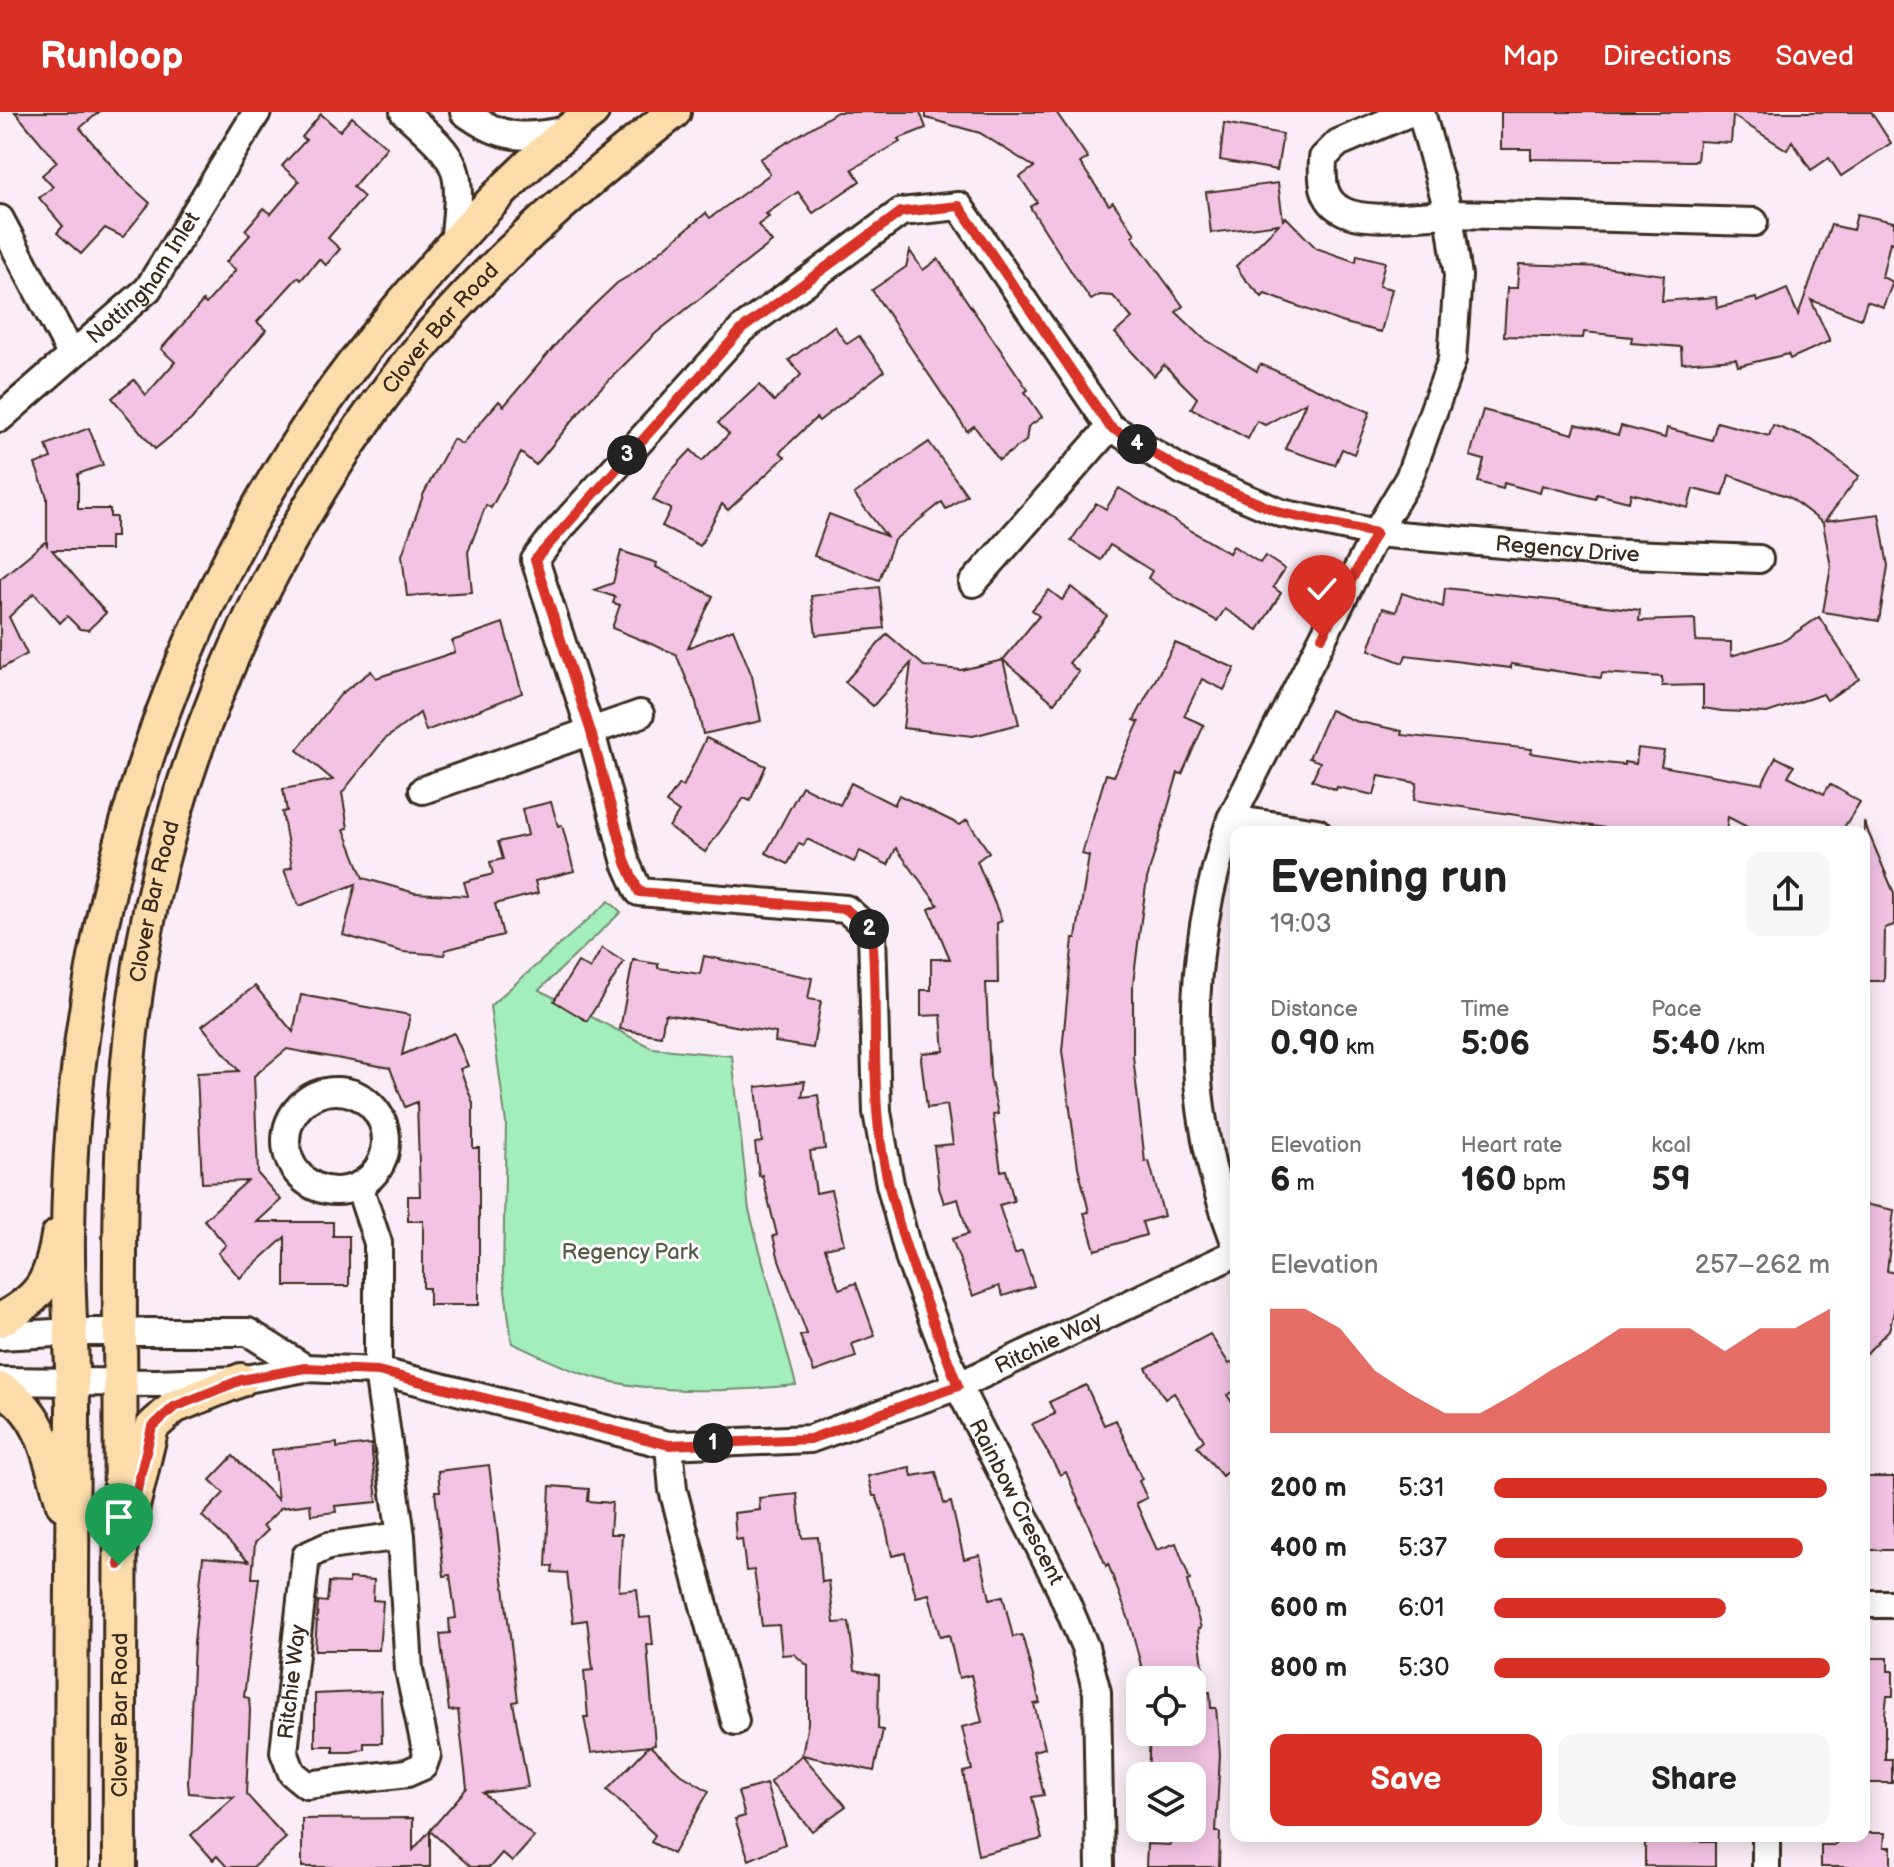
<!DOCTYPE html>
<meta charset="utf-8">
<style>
:root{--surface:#fff;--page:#f6f6f6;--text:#222;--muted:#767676;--accent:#d93025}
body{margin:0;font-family:"Balsamiq Sans",sans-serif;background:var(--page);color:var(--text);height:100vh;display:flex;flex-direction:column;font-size:30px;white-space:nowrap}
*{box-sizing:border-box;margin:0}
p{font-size:26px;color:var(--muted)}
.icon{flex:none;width:44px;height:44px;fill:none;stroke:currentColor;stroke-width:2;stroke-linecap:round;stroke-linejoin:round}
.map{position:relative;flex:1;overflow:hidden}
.sheet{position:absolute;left:1230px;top:714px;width:640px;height:1016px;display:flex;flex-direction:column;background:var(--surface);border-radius:16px;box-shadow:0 4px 20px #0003}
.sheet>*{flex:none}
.tools{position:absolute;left:1126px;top:1554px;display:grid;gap:16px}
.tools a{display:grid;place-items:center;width:80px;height:80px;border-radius:16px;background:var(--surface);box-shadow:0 4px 20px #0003;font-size:40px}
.pin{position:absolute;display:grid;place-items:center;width:68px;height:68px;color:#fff;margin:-82px -34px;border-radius:50% 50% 50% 0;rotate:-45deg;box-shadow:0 0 8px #0007}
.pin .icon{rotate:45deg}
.km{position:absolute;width:40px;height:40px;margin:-20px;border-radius:50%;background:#222;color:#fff;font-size:22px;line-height:40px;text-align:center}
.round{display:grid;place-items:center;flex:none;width:84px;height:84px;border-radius:16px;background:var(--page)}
.overview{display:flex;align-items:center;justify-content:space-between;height:136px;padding:0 40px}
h1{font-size:44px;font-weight:800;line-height:60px}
.metrics{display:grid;grid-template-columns:repeat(3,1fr);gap:12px;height:136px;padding:8px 40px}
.metrics div{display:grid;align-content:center}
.metrics b{font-size:34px;font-weight:800}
.metrics small{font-size:22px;font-weight:400}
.metrics p{font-size:22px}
.chart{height:224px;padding:16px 40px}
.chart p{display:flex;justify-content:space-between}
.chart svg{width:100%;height:144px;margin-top:8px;fill:var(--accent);opacity:.7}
.primary-button{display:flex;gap:16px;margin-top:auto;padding:16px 40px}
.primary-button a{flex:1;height:92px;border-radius:16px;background:var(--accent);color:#fff;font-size:32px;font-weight:800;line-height:92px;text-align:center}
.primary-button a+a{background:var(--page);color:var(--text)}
ul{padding:0 40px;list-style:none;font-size:26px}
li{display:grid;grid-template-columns:128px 96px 1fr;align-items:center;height:60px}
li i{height:20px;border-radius:10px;background:var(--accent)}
header{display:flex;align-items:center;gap:48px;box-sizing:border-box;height:112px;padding:0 40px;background:var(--accent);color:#fff}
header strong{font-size:38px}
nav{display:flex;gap:44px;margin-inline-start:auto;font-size:28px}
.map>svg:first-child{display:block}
.green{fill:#a4eebd;stroke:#708c6e;stroke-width:2}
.building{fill:#f3c3e4;stroke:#3b2a1e;stroke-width:2}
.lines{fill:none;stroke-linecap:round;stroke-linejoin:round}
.minor-casing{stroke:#3b2a1e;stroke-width:32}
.major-casing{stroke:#3b2a1e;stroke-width:38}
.minor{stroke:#fff;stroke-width:26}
.major{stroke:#fddcac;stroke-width:32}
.route-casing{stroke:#fff;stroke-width:16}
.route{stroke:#d93025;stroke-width:10}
.labels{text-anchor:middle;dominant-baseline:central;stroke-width:6;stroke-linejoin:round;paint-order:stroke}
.street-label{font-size:22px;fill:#3b2a1e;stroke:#fff}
.park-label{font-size:22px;fill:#555b46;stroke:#fff}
</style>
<header>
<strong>Runloop</strong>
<nav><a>Map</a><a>Directions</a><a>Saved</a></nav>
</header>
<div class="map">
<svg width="1894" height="1755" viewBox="0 0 1894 1755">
<rect width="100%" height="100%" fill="#fbedf7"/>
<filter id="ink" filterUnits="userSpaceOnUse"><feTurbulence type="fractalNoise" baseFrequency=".0125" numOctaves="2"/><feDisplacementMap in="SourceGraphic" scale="16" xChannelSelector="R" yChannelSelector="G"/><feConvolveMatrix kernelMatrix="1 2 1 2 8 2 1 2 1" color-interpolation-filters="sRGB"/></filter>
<g filter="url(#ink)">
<!-- green -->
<path class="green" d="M 609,789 L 621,800 L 539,878 L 652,936 L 732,944 L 749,1098 L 796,1273 C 728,1280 641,1284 575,1259 C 553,1251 533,1241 512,1231 L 503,1162 L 506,1011 L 490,894 Z"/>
<!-- building -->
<g class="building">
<polygon points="15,0 99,0 80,16 122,66 150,91 123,125 105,116 81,142 57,121 63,114 39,86 53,75 42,63 57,50"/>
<polygon points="837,0 920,0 926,16 898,27 900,30 852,57 860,69 813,101 798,80 766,102 769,105 758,113 772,130 656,221 591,286 536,353 521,341 491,396 486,393 468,440 472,480 407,484 402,443 424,381 453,327 462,332 499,289 504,294 568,218 617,171 634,161 706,101 710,106 770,62 760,47"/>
<polygon points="926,0 1056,0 1088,46 1080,51 1109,93 1113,90 1135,122 1132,124 1183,194 1176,200 1203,226 1257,259 1260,252 1370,300 1354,342 1342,337 1335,353 1285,337 1306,290 1265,313 1257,309 1248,327 1191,296 1197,286 1164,253 1154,264 1115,221 1132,206 1113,184 1100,183 1091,188 1076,167 1030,95 1037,90 1020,65 1034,55 980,21 926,6"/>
<polygon points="1501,0 1871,0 1891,31 1841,64 1829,46 1811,58 1792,29 1787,38 1733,4 1731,31 1699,29 1697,49 1531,47 1531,37 1501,37"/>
<polygon points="321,2 340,19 352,5 387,35 353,75 364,85 328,126 340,137 326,153 319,147 301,168 298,165 257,210 266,218 191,308 155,337 112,286 134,268 146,283 175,250 161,237 203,189 206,192 236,158 226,150 250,123 245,118 264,96 271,102 299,69 282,54 306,28 302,25"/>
<polygon points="1224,11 1283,22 1277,58 1220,48"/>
<polygon points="1278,71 1283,108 1286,105 1316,136 1356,150 1357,143 1385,150 1379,174 1392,177 1381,220 1341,210 1265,182 1262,185 1244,166 1236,154 1279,112 1211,121 1206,80"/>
<polygon points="1857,102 1894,110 1894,132 1890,130 1882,165 1893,170 1883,195 1867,189 1861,207 1811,188 1830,229 1790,247 1788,242 1738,254 1736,247 1682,251 1681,235 1631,231 1632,225 1584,220 1583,226 1504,224 1507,176 1517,176 1519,152 1605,155 1664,163 1662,189 1716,185 1717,196 1756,186 1757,190 1787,177 1798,203 1831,113 1853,118"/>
<polygon points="910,139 923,158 938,147 1028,278 1025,280 1042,305 1028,315 1026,329 999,348 974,314 967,319 872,178 906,155"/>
<polygon points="834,214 847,232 859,224 884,259 819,309 816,306 780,340 785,345 728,398 722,392 700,434 662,414 671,397 653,388 668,362 691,338 702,349 729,322 718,311 759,273 774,289 801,263 789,248"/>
<polygon points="1483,298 1573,322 1576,312 1618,323 1621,314 1665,326 1667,316 1712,328 1717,310 1769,324 1773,313 1812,328 1859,364 1825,409 1879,402 1888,454 1879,509 1823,500 1831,455 1823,411 1789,385 1729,363 1723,384 1693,377 1688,396 1631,381 1629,390 1597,382 1596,387 1542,373 1540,381 1504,371 1503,377 1478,370 1484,348 1470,344"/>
<polygon points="89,316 103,353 78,362 78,397 110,397 110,405 116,405 116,425 110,425 110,438 52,438 106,501 88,518 80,517 67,504 60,511 34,481 9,505 27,542 0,557 0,467 45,430 47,433 47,385 35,352 51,346 46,333"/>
<polygon points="929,330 967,383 946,397 942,390 894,428 879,468 814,444 829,402 886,424 854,382"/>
<polygon points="1119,376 1229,441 1233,434 1260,451 1265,444 1285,457 1273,475 1281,481 1258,518 1225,497 1217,509 1179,488 1148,466 1152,459 1110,433 1101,448 1071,429 1096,391 1106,397"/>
<polygon points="621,439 657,451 656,455 713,484 688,536 733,517 752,564 761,609 703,622 696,590 676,542 612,516 620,493 613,491 615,485 594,478 613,471"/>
<polygon points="879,475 884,516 816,523 811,484"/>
<polygon points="1072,475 1107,504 1069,551 1079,560 1054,591 1003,548 1019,612 973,624 903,616 911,551 873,594 845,570 887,522 924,554 961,558 1003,548 1039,504 1032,498 1049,478 1062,488"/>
<polygon points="1445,476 1640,498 1639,509 1695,507 1696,529 1731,530 1731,544 1785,528 1819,505 1859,567 1827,588 1823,582 1767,601 1722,599 1703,596 1703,573 1662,574 1662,565 1602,561 1601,566 1511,552 1511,556 1406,543 1403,551 1369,538 1383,496 1396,500 1402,481 1443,495"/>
<polygon points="503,511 522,581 426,619 420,601 384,628 342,681 348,716 344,717 363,766 415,781 468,784 464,770 493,762 490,750 503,747 498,730 528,723 522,697 551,690 558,714 562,713 574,759 535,769 538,781 495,792 503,823 445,838 445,843 403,840 343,823 356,772 299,794 284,758 292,755 282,700 287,699 283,677 333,668 297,638 341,582 371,559 376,566 455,540 452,529"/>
<polygon points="1175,531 1235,556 1224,578 1202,567 1184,604 1204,613 1182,662 1178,661 1147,767 1141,808 1133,872 1133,944 1145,1050 1149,1049 1164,1104 1142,1110 1146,1123 1095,1138 1084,1101 1089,1100 1078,1055 1062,939 1073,826 1076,826 1089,744 1082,742 1106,662 1114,664 1139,610 1134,608"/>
<polygon points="1330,598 1355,609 1402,619 1401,623 1532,637 1531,641 1582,649 1624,653 1624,650 1636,652 1638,636 1664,639 1661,654 1762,672 1776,645 1794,654 1788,664 1824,682 1830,672 1860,690 1841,720 1757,720 1728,705 1726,720 1633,720 1414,688 1417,671 1379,664 1374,683 1337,675 1336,678 1312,668 1320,650 1309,646"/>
<polygon points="706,626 766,654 750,689 744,686 705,740 669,715 679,700 666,691 679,672 683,675"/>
<polygon points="851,671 894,693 899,683 960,713 967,708 989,740 977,749 1002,809 997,811 998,871 986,871 990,965 998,1002 993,1003 1001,1059 1006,1058 1014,1089 999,1093 1015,1142 1022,1139 1034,1174 1003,1184 999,1174 973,1184 952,1127 968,1122 958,1087 944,1091 939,1076 934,1034 953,1032 947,993 927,996 921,947 922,941 944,939 941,903 921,904 921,878 931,878 931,847 950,847 929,797 938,793 896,736 888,753 860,739 854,750 807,727 804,733 799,731 788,752 766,741 802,674 840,693"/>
<polygon points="1864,710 1894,781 1894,813 1885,816 1884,869 1864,869"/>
<polygon points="602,836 624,850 587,909 554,889 578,850 590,857"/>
<polygon points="704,844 812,866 808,887 821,889 813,936 775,930 776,921 665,902 661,924 620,917 633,848 658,852 658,856 700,862"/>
<polygon points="255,874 293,920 301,883 410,903 402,943 454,921 468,954 460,957 473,991 473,1036 479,1036 479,1193 429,1193 429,1176 423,1176 423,1109 408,1109 408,1084 420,1084 417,990 405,995 390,956 287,937 254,964 258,1062 281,1088 257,1110 333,1110 333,1124 349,1124 349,1174 285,1174 285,1125 240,1166 218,1141 226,1133 204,1108 247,1069 202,1071 197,961 239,959 202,914"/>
<polygon points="805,969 802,985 818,983 825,1037 810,1039 816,1081 831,1078 844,1132 825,1136 839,1177 856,1171 875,1224 852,1232 856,1245 814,1260 800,1224 807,1222 779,1148 773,1124 777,1123 762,1063 759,1064 755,1031 762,1030 756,975"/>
<polygon points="1864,1092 1894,1098 1887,1159 1894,1161 1894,1200 1889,1218 1864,1244"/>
<polygon points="1210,1222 1229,1252 1236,1248 1236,1278 1227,1283 1236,1296 1236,1352 1222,1364 1197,1334 1204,1328 1174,1281 1165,1287 1146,1256"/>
<polygon points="1086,1273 1104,1313 1116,1308 1142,1367 1139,1369 1147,1386 1136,1391 1157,1438 1176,1431 1190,1468 1187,1469 1201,1516 1198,1517 1205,1568 1145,1568 1129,1508 1108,1452 1106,1454 1066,1360 1060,1363 1032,1312 1055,1302 1049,1290"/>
<polygon points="337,1331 337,1336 371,1332 377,1390 335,1394 336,1400 311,1403 310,1392 281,1396 263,1414 268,1418 255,1431 252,1466 259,1466 244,1585 249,1586 250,1599 246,1682 286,1726 253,1755 227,1755 217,1744 213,1748 191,1723 234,1685 189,1681 188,1670 194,1530 203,1445 249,1449 202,1404 224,1381 210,1368 233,1344 278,1388 272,1338"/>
<polygon points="489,1353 518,1589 513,1590 528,1675 483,1681 534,1725 512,1750 502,1741 490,1755 471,1755 430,1719 430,1755 302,1755 302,1707 413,1706 413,1738 467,1676 458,1598 449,1599 440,1522 450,1521 449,1507 456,1506 450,1463 444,1464 435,1379 440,1379 438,1359"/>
<polygon points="910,1355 912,1364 936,1360 944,1392 951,1390 964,1447 980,1443 990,1487 1003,1484 1013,1525 1022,1523 1040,1591 1034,1592 1045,1636 1033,1639 1044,1683 1032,1685 1042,1727 978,1743 963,1660 972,1658 962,1615 982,1610 971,1563 959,1566 949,1523 940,1525 929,1482 916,1485 905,1441 892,1444 883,1402 876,1384 873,1384 868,1364"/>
<rect x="1864" y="1365" width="30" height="73"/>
<polygon points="550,1374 589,1377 588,1389 612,1391 610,1422 622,1422 619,1479 637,1477 640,1506 650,1505 653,1533 647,1533 655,1633 650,1634 682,1663 709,1679 673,1742 651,1730 655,1723 607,1678 649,1634 591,1641 584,1605 588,1605 584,1559 593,1558 587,1508 573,1510 567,1461 552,1460 553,1454 546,1454"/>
<polygon points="797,1382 802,1426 818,1425 822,1470 829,1469 834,1511 849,1510 855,1558 879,1563 878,1617 883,1618 874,1659 802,1643 846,1694 812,1719 770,1670 802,1643 808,1611 808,1554 794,1542 782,1543 779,1513 762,1514 754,1458 746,1459 742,1427 736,1428 734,1401 760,1398 759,1386"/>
<polygon points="349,1466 374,1468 373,1488 383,1489 379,1538 315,1538 318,1489 327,1490 329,1470 349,1471"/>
<polygon points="1864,1546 1888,1546 1888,1559 1893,1559 1893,1584 1887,1584 1885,1602 1885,1647 1892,1647 1892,1671 1864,1671"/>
<polygon points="381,1579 382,1631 364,1631 364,1637 351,1640 333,1640 333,1634 315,1634 315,1582"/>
<polygon points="1210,1580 1211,1596 1216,1596 1220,1642 1216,1720 1220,1720 1219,1755 1146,1755 1147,1732 1170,1733 1171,1719 1192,1719 1192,1664 1148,1664 1150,1620 1192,1620 1192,1581"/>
<polygon points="766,1672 785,1732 749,1748 735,1707 745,1704 738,1680"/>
<polygon points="1864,1721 1885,1721 1884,1735 1891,1735 1891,1755 1821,1755 1821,1733 1834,1733 1844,1724 1864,1724"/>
<polygon points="1651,1724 1695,1724 1695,1729 1715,1729 1715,1755 1645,1754 1645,1730 1651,1730"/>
</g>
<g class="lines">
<defs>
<g id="minor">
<path d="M 404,0 C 463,53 462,54 454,132"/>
<path d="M 464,0 C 501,28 524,27 568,18"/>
<path d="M 1411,0 L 1338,31 L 1323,46 C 1322,67 1321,88 1343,99 C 1368,112 1423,102 1453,102 C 1553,104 1654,107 1754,110"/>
<polyline points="0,107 71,242"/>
<path id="s1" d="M 0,306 L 148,177 L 257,0"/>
<polyline points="973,471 1110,315"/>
<polyline points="423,678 640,602"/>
<polyline points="1231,707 1317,720"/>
<circle cx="336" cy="1029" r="50"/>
<path id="s2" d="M 359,1074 L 378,1131 L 378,1259 L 401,1424 L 409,1558 L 427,1643 L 423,1654 L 407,1661 L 307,1673 L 292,1661 L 284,1640 L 306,1444 L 328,1434 L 401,1424"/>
<path d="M 1236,1133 C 1183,995 1183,847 1231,707 L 1376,421 L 1409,366 L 1452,248 L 1458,164 L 1449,102 L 1421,0"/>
<polyline points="0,1224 72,1220 248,1220 305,1256"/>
<path id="s3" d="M 0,1269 L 156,1271 L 241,1268 L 305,1256 L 378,1259 L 669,1333 L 810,1327 L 958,1274 L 1236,1141"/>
<polyline points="669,1333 673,1378 735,1609"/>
<polyline points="1864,1492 1894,1492"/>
<path id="s4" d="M 1100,1755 L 1097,1580 L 1085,1535 L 1058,1471 L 958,1274 L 910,1148 L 890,1072 L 877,1000 L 872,820 L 846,797 L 639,780 L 626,751 L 591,620 L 535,448 L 555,422 L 742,217 L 901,100 L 959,94 L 1110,315 L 1183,359 L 1281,401 L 1376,421 L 1603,441 L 1759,447"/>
<polyline points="1766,1755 1766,1724"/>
</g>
<g id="major">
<path d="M 0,1208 C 41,1186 51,1169 58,1124"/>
<path d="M 0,1277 C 43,1297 50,1350 63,1392"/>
<polyline points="131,1403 152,1315 174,1295 241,1268"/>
<path d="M 71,1755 C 71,1604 72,1454 73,1303 C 73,1242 67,1181 68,1121 C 72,791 177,459 391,205 C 453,131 514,58 592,0"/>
<path id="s5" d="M 120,1755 C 119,1577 122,1398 120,1220 C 119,1078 121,934 151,794 C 196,587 295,386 431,223 C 503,139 587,68 674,0"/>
</g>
</defs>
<!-- minor casing -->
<use href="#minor" class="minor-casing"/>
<!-- major casing -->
<use href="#major" class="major-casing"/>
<!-- minor -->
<use href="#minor" class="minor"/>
<!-- major -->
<use href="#major" class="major"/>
</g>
</g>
<g class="lines" filter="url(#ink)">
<defs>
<path id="route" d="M 119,1453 L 152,1315 L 174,1295 L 241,1268 L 305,1256 L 378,1259 L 669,1333 L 810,1327 L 958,1274 C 924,1186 884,1094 877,998 C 873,939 877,879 872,820 L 846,797 L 639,780 L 626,751 L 591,620 L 535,448 L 742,217 L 901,100 L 959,94 L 1110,315 L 1183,359 L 1281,401 L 1376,421 L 1322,525"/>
</defs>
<!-- route casing -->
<use href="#route" class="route-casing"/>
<!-- route -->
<use href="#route" class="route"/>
</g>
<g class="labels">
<!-- street labels -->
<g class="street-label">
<text stroke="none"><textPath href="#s1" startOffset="202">Nottingham Inlet</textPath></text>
<text stroke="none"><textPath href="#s5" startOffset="1616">Clover Bar Road</textPath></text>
<text stroke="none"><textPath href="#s4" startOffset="2884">Regency Drive</textPath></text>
<text stroke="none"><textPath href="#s5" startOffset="968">Clover Bar Road</textPath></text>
<text stroke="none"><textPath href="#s3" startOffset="1078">Ritchie Way</textPath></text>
<text transform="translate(1016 1390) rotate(63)">Rainbow Crescent</text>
<text stroke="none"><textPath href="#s2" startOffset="818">Ritchie Way</textPath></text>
<text stroke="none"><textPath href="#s5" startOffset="152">Clover Bar Road</textPath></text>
</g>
<!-- park labels -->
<g class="park-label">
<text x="630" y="1140">Regency Park</text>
</g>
</g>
</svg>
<div class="tools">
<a><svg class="icon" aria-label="locate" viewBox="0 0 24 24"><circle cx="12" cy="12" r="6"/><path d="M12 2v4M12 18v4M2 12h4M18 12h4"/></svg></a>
<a><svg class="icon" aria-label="layers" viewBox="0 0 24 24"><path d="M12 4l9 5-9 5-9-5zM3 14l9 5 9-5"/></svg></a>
</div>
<div class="pin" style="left:119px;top:1453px;background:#1e9e55"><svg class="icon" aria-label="arrive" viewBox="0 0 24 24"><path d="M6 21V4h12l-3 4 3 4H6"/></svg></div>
<div class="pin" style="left:1322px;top:525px;background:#d93025"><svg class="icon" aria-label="check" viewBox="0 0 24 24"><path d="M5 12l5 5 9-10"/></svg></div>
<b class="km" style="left:713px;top:1331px">1</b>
<b class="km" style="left:869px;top:817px">2</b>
<b class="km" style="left:627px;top:343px">3</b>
<b class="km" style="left:1137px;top:332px">4</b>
<section class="sheet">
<div class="overview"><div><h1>Evening run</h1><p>19:03</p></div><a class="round"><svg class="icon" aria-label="share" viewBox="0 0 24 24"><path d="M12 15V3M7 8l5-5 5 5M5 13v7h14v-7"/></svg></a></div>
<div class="metrics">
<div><p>Distance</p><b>0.90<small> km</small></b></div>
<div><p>Time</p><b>5:06</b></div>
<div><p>Pace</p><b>5:40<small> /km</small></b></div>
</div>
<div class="metrics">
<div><p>Elevation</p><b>6<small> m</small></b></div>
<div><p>Heart rate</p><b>160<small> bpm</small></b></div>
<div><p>kcal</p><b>59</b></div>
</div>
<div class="chart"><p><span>Elevation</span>257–262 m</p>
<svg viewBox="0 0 160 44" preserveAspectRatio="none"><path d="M0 44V6L10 6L20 12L30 25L40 32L50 38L60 38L70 32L80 25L90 19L100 12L110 12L120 12L130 19L140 12L150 12L160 6V44z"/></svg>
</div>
<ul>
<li><b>200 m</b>5:31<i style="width:99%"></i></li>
<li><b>400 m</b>5:37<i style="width:92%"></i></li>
<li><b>600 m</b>6:01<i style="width:69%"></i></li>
<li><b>800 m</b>5:30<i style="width:100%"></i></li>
</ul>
<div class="primary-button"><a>Save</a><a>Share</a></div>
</section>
</div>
